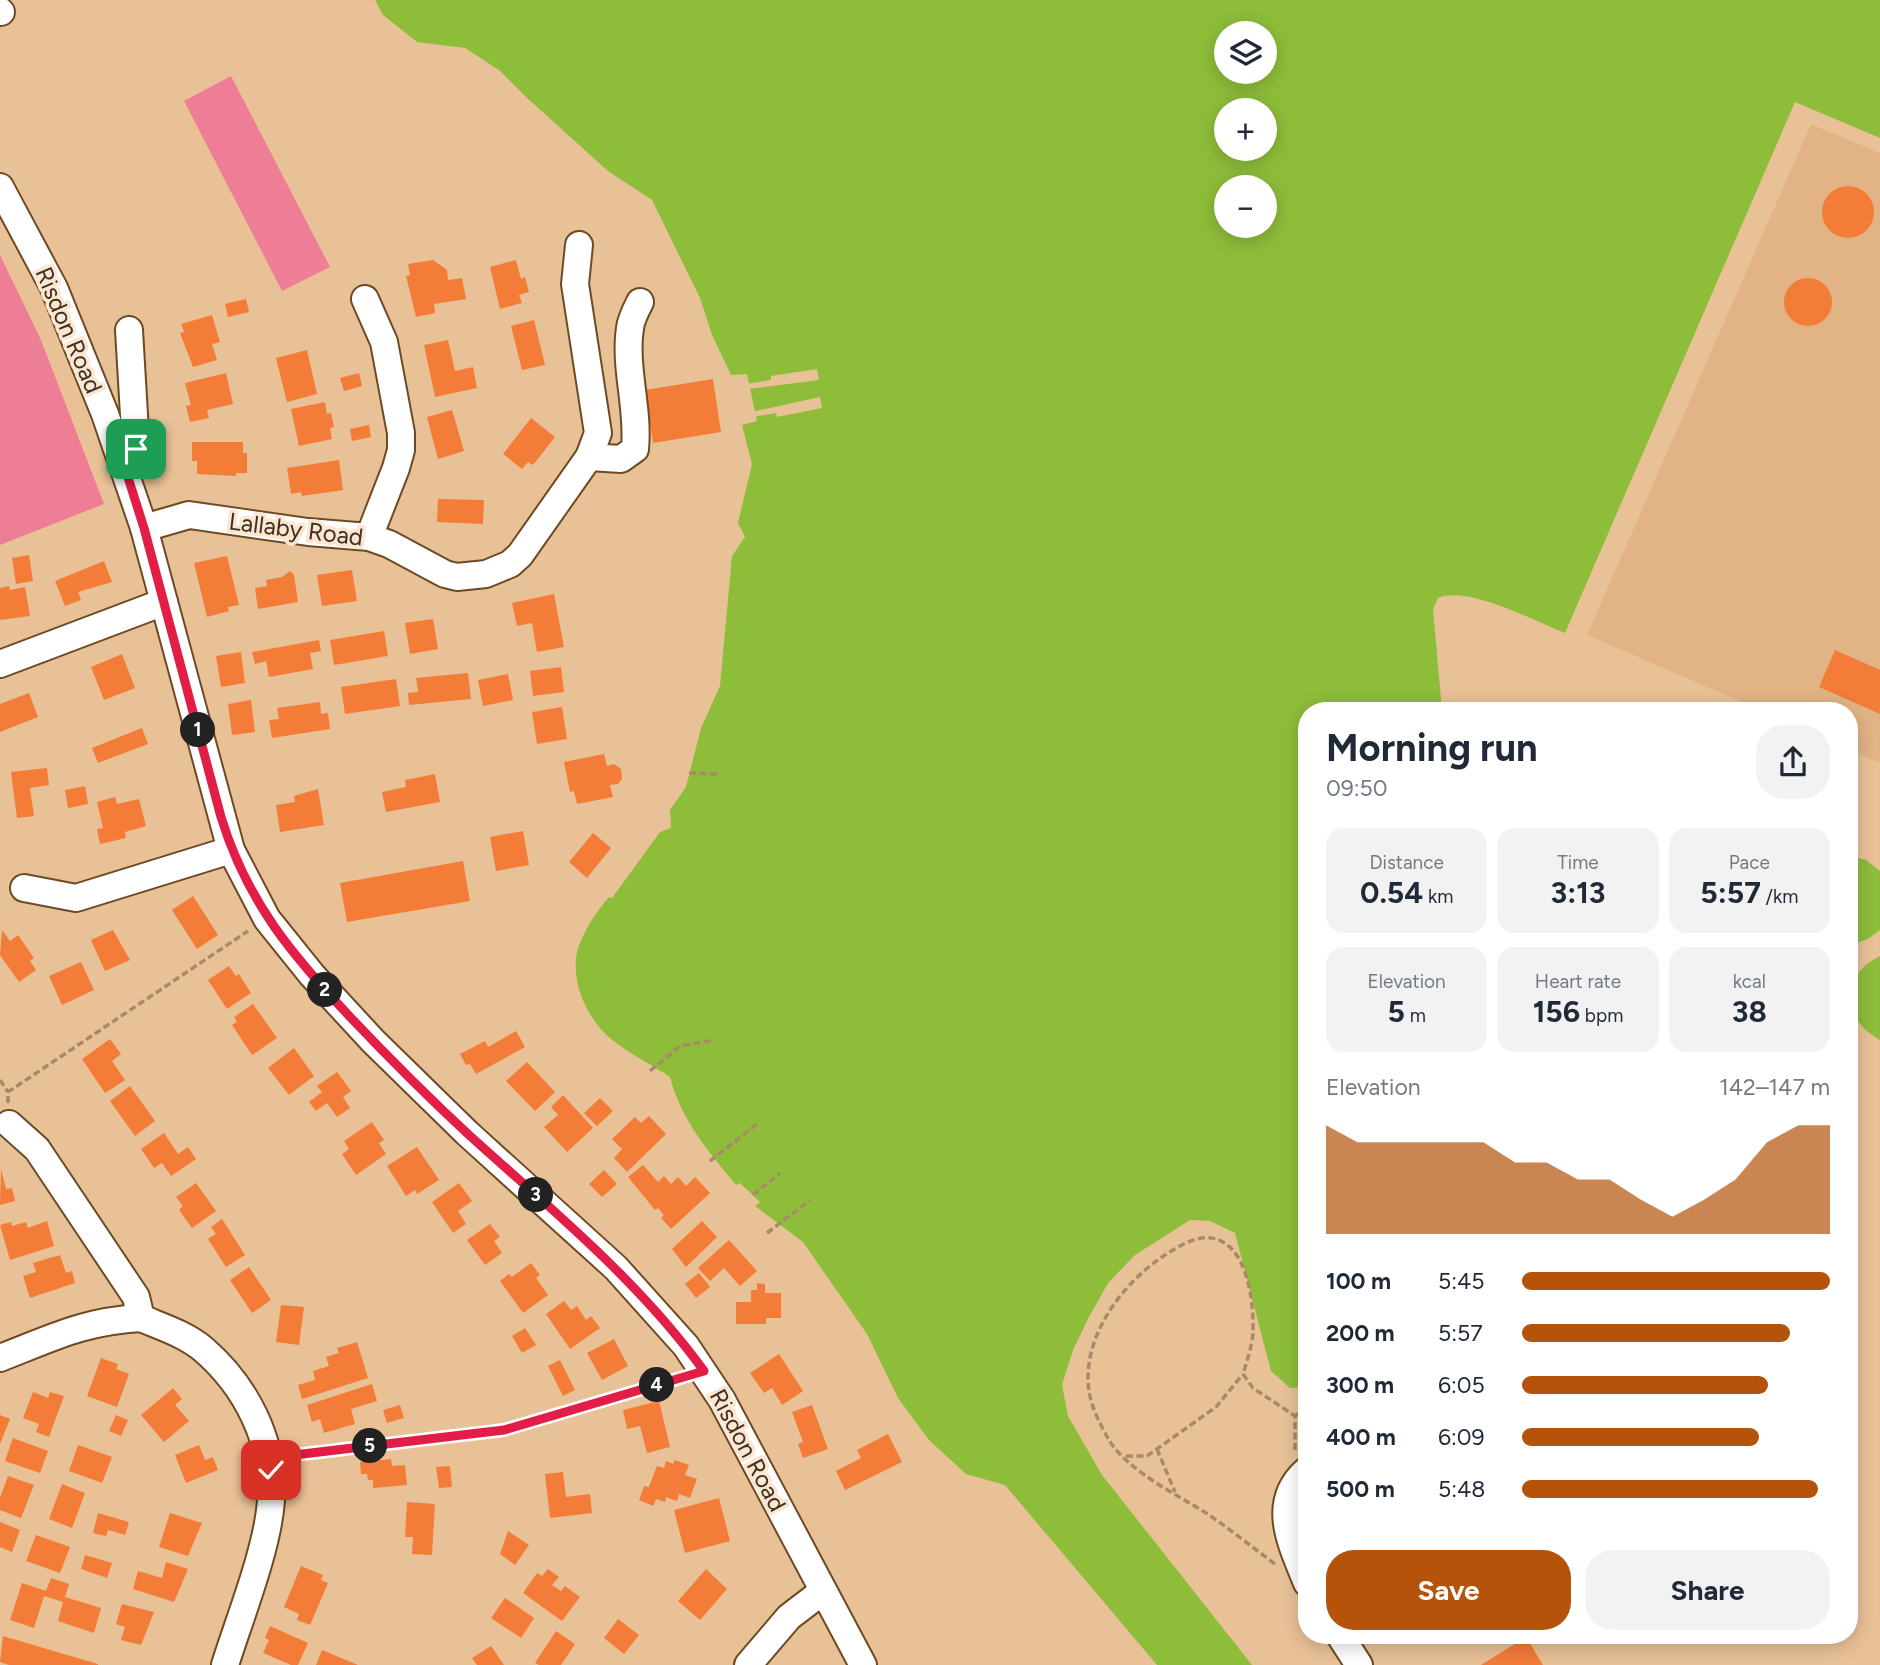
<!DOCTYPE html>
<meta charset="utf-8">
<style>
:root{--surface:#fff;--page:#f2f2f3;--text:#1f2937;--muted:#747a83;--accent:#b45309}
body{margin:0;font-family:Figtree,sans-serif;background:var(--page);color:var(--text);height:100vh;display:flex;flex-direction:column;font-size:26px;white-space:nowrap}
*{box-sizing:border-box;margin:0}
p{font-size:23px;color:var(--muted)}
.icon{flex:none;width:38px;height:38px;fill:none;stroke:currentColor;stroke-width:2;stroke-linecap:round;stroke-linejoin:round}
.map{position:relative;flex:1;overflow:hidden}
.panel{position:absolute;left:1298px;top:702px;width:560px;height:942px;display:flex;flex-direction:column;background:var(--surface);border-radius:28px;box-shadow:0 4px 18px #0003}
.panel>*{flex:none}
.tools{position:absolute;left:1214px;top:21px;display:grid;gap:14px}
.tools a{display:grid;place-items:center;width:63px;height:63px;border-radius:50%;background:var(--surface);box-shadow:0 4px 18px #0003;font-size:35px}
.pin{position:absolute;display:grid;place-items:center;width:60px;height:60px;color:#fff;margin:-30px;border-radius:14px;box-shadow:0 4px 10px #0006}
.km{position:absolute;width:35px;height:35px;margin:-18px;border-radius:50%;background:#222;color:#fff;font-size:19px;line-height:35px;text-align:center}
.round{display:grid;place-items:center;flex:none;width:74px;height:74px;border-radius:28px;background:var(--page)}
.summary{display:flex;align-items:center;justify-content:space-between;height:119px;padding:0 28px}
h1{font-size:38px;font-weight:700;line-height:52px}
.metrics{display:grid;grid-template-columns:repeat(3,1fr);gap:10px;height:119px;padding:7px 28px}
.metrics div{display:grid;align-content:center;border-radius:18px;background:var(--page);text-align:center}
.metrics b{font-size:30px;font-weight:700}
.metrics small{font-size:19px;font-weight:400}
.metrics p{font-size:19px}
.chart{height:196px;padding:14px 28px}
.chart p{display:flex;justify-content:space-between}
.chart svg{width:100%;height:126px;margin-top:7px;fill:var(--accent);opacity:.7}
.cta{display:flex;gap:14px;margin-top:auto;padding:14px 28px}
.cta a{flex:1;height:80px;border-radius:28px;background:var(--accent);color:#fff;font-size:28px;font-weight:700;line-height:80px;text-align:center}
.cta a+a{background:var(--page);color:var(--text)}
ul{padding:0 28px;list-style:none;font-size:23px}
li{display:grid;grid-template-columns:112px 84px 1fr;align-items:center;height:52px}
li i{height:18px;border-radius:9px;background:var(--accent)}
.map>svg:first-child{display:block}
.built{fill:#e2b485}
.green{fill:#ed7e96}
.water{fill:#8ebd3a;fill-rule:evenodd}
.pier{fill:#e9c197}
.building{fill:#f27c38}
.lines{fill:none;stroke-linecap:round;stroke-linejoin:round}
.minor-casing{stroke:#6d4a23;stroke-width:30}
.path{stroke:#a88a69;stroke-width:3.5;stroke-dasharray:7 3.5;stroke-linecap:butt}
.minor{stroke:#fff;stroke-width:26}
.route-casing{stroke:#fff;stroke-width:14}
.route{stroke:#e11d48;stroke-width:9}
.labels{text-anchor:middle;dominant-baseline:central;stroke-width:7;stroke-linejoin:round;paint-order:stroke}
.street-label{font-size:24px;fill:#3f2f1e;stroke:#fbe6d1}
</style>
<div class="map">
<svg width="1880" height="1665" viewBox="0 0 1880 1665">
<rect width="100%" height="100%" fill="#e9c197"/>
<!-- built -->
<polygon class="built" points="1811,124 1880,153 1880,763 1850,750 1850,710 1760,710 1587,635"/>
<!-- green -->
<g class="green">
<polygon points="231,76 330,267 282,291 184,101"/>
<polygon points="0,255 41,340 104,504 0,545"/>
</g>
<!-- water -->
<g class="water">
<path d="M 375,0 L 1880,0 L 1880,138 L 1795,102 L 1565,633 C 1536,622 1468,585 1438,598 L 1433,609 L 1442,710 L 1307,710 L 1307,1387 L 1290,1388 L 1271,1371 L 1235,1233 L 1210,1221 L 1190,1220 L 1135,1255 L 1108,1283 L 1089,1317 L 1073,1350 L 1062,1385 L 1068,1416 L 1102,1475 L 1252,1665 L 1157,1665 L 1005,1485 L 966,1474 L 929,1440 L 898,1398 L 867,1334 L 803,1242 L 755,1206 L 760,1202 L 740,1183 L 736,1185 C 709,1152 681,1120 670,1077 C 651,1064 628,1053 611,1039 C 589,1021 573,987 576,958 C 579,937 596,912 609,897 L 612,898 L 660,832 L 671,828 L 670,810 L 686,787 L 701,728 L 720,686 L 732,556 L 745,537 L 738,523 L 752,464 L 742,425 L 757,421 L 747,374 L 731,375 L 712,335 L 700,298 L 652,200 L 608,171 L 526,97 L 499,70 L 465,48 L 417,42 L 383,15 ZM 1227,33 L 1265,33 L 1265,72 L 1227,72 ZM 1227,110 L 1265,110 L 1265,149 L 1227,149 ZM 1227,187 L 1265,187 L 1265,226 L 1227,226 Z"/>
<polygon points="1850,856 1866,860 1880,871 1880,930 1868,939 1850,945"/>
<path d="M 1880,956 L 1880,1040 C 1841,1019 1839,976 1880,956 Z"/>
</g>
<!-- pier -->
<g class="pier">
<polygon points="817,369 819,380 747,389 746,384 771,380 771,376"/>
<polygon points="820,397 822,408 777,417 776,413 753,417 752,412"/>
</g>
<!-- building -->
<g class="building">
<circle cx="1848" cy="212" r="26"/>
<polygon points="433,260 447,270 448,280 462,278 466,299 434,304 435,313 416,317 406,276 410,275 408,264"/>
<polygon points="516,260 521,279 525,277 529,292 519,295 522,303 500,309 490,267"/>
<circle cx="1808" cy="302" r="24"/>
<polygon points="246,299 249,312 228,317 225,304"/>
<polygon points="212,315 220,342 212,344 217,360 193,367 180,333 184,332 181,324"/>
<polygon points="534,320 545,365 522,370 511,326"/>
<polygon points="448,340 455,371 473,367 477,388 435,397 424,345"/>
<polygon points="307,350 317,394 287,402 276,358"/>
<polygon points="226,373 233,404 207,410 209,418 190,422 186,406 191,405 185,383"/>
<polygon points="359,373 362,386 344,391 340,378"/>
<polygon points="713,379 721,432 653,443 645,390"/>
<polygon points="325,402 327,414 331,413 334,427 330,428 332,439 299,446 291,409"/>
<polygon points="452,410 464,451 438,459 427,417"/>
<polygon points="531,418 555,437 533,465 528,462 522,469 503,454"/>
<polygon points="369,425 371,437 352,441 350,429"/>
<polygon points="192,442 243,442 243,453 247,453 247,473 236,473 236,476 197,474 197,461 192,461"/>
<polygon points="339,460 343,490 302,496 301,492 291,494 287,468"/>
<polygon points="438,499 484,500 483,524 437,522"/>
<polygon points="29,555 33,581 16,584 12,558"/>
<polygon points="227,556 239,605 228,607 229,611 207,617 194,563"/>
<polygon points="104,561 112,582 78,592 81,600 65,606 55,581"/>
<polygon points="352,570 357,601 322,606 317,575"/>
<polygon points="290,571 294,575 298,602 258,609 255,588 267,586 266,580 282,577"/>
<polygon points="9,586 10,590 25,587 30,616 0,620 0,588"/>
<polygon points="554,594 564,647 537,652 532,623 517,626 512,603"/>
<polygon points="433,619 438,649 410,654 405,623"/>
<polygon points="384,631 388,656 334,665 330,640"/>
<polygon points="319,640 321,651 310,653 313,669 269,677 266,661 255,664 252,652"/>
<polygon points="1835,650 1880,670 1880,714 1819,687"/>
<polygon points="241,652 245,683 221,687 216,656"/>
<polygon points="122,654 135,688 104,700 91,667"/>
<polygon points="561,667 564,692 533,696 530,671"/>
<polygon points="468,673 471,699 409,705 408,693 418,692 416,678"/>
<polygon points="508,674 513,700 483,706 478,680"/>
<polygon points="396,679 400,706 345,714 341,687"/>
<polygon points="29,693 38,717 0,732 0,704"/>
<polygon points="251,700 255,732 232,735 228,704"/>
<polygon points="320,702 321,714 328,713 330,729 272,738 269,720 279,719 277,708"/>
<polygon points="562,707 567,739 537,744 532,712"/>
<polygon points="142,728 148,744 98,763 92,748"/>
<polygon points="604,754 607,766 614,764 621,769 622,779 618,784 610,785 613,797 577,804 574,791 570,792 564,762"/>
<polygon points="47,768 49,785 30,788 34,816 17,818 11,772"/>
<polygon points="435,774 440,802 386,812 382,792 406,787 405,780"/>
<polygon points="85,786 88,804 68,808 65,790"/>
<polygon points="318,789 324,825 280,832 276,805 295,802 294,796"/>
<polygon points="115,797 117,804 139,799 146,826 125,832 126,838 100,844 97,829 103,828 97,802"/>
<polygon points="523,831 529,865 496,871 490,837"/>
<polygon points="593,833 611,848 587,878 569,862"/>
<polygon points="463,861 470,901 347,922 340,883"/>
<polygon points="193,896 218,935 197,949 172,910"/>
<polygon points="2,930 10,941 18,935 34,958 30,961 36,970 19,982 0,955"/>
<polygon points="113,930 130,960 105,971 91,940"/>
<polygon points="81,962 94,990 62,1005 49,976"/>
<polygon points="229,966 236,976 239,974 251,993 227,1009 208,980"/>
<polygon points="253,1004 277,1038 252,1055 232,1025 237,1022 234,1017"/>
<polygon points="516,1031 525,1047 476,1074 470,1064 466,1065 460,1054 485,1041 488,1047"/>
<polygon points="110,1039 121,1054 112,1061 125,1080 105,1093 82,1059"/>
<polygon points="294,1048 314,1076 289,1095 268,1068"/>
<polygon points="527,1062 555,1092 535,1111 506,1081"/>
<polygon points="337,1072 351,1091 343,1097 350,1108 337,1117 327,1103 316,1111 309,1102 322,1092 317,1086"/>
<polygon points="130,1086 155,1121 135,1136 110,1101"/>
<polygon points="563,1095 593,1128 567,1152 544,1127 558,1115 551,1107"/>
<polygon points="600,1098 613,1111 597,1126 584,1113"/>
<polygon points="649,1116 666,1134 627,1172 614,1158 622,1149 612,1139 635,1117 641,1123"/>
<polygon points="372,1122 384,1140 379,1143 386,1154 356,1175 342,1154 349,1149 344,1141"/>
<polygon points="164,1133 178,1154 188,1147 196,1159 171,1176 162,1163 154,1168 141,1149"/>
<polygon points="417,1147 439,1180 417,1194 415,1190 406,1196 387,1166"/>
<polygon points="643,1165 658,1182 664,1176 671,1184 678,1177 686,1186 695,1177 710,1193 671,1229 661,1218 664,1215 658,1208 655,1210 628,1177"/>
<polygon points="1,1169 6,1189 12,1188 15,1201 0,1205"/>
<polygon points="604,1170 617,1184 602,1197 589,1184"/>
<polygon points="196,1183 216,1211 192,1228 179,1210 183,1206 176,1197"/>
<polygon points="459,1183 472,1201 458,1211 466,1224 453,1233 432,1202"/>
<polygon points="222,1219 245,1255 226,1267 208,1239 216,1234 211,1227"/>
<polygon points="47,1221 54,1246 10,1260 0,1225 11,1222 12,1226 26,1222 28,1228"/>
<polygon points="702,1221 717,1237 686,1267 672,1249"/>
<polygon points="490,1224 500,1237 494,1241 502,1253 485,1265 467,1240"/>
<polygon points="729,1240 757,1271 740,1286 724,1268 710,1281 698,1268"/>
<polygon points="60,1255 66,1273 72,1271 75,1283 30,1298 23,1276 36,1272 33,1263"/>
<polygon points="531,1263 540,1275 536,1278 548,1295 523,1313 500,1281 509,1274 512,1277"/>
<polygon points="249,1267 271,1300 252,1313 230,1280"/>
<polygon points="699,1273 710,1287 696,1298 685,1284"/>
<polygon points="757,1283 765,1284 765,1293 781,1293 781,1318 766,1318 766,1324 736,1324 736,1302 751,1302 751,1290 757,1290"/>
<polygon points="564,1301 571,1310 577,1306 586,1320 591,1316 600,1328 570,1349 546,1314"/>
<polygon points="281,1305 304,1307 299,1345 276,1342"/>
<polygon points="525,1328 536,1345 522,1353 512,1336"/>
<polygon points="614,1339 628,1366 602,1380 587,1353"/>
<polygon points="357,1342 368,1378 302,1399 298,1385 315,1380 313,1371 329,1366 326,1357 339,1353 337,1348"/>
<polygon points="779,1354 803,1391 782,1405 772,1388 764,1393 750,1373"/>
<polygon points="101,1358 118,1364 116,1369 129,1374 117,1407 87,1396"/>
<polygon points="560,1360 575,1390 563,1396 548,1366"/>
<polygon points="372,1384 377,1401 351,1409 355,1424 324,1433 320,1419 312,1422 307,1405"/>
<polygon points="173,1388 182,1399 175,1405 189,1421 164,1442 141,1415"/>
<polygon points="33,1392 48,1398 50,1392 64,1396 49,1437 36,1432 39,1424 23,1418"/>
<polygon points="659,1401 670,1447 647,1453 640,1426 627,1429 623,1410"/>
<polygon points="400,1405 404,1418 387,1423 383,1410"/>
<polygon points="812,1405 828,1449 803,1458 798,1444 803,1442 792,1412"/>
<polygon points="0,1415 10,1419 0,1444"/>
<polygon points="116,1415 128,1420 121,1436 109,1431"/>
<polygon points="888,1434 902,1462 845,1490 836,1471 861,1458 857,1450"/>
<polygon points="13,1438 48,1451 40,1473 5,1461"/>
<polygon points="78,1445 112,1457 102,1483 69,1471"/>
<polygon points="199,1445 205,1460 213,1457 218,1470 186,1483 175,1455"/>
<polygon points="391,1459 392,1466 405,1465 407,1485 373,1488 373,1480 368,1480 367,1474 361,1474 360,1462"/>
<polygon points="675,1460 689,1465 685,1475 697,1479 690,1498 679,1494 677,1501 666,1497 665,1502 656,1499 653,1506 639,1500 644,1486 649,1487 657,1466 664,1468 666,1461 673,1464"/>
<polygon points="450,1466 452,1487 439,1488 436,1467"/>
<polygon points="563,1472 566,1497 590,1494 592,1513 550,1518 545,1474"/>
<polygon points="8,1476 34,1485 21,1518 0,1510 0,1498"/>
<polygon points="62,1484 85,1493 72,1528 49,1519"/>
<polygon points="719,1498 730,1541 685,1553 674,1510"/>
<polygon points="407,1502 435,1504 432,1555 412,1554 413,1537 405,1537"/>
<polygon points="98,1513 129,1522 125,1535 108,1530 106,1536 93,1533"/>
<polygon points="170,1513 202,1523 188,1556 159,1547"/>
<polygon points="0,1522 20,1530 12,1552 0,1547"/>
<polygon points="508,1531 529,1545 515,1565 500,1554"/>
<polygon points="36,1535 70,1547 60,1573 26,1561"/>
<polygon points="85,1555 112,1563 107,1578 81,1569"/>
<polygon points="166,1562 188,1569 174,1602 133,1589 138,1571 162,1578"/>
<polygon points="301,1566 323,1575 321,1580 328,1583 310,1625 297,1620 299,1614 284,1607"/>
<polygon points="548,1569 559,1577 552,1585 561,1591 565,1586 580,1597 562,1621 523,1593 537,1573 542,1576"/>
<polygon points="706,1569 727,1589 700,1620 678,1601"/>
<polygon points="51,1578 69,1584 65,1597 101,1608 94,1633 58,1621 63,1602 44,1596 34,1628 10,1620 22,1583 46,1591"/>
<polygon points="505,1598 534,1618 521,1638 491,1618"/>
<polygon points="122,1604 154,1612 141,1645 121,1640 125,1627 116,1624"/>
<polygon points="618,1619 639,1635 624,1654 604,1638"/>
<polygon points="270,1626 308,1643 298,1665 291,1665 263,1653 269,1640 265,1638"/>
<polygon points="556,1631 575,1644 561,1665 539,1665 535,1663"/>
<polygon points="3,1636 98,1664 98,1665 9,1665 0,1662"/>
<polygon points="1526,1637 1543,1665 1481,1665"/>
<polygon points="491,1646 504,1665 477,1665 472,1658"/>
<polygon points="322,1650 358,1665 316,1665"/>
</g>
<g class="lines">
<defs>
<g id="minor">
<polyline points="0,11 1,12"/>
<polyline points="0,187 54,288 105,414 144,528 231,850 267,919 312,975 373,1041 467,1133 616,1268 686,1346 722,1400 863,1665"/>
<polyline points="365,299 384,342 401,433 401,450 396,468 369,537"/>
<path d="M 589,457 L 621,459 L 635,449 C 639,408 624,368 630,328 C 631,319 636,310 640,302"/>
<polyline points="125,469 136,449 129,330"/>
<polyline points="144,528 189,515 308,532 369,537 389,544 445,574 457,577 486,574 510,564 520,555 589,457 598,433 575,284 579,245"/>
<polyline points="0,664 164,602"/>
<polyline points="24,888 76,898 231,850"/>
<path d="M 9,1124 L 37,1149 L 136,1297 L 141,1318 C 162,1327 185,1334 203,1349 C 246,1386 275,1442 271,1500 C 268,1548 240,1617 225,1665"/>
<path d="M 0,1358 C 52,1338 84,1321 141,1318"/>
<path d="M 1307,1470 C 1269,1503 1292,1545 1307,1583"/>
<polyline points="1339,1634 1359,1665"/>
<polyline points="748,1665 789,1617 823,1591"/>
</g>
</defs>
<!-- minor casing -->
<use href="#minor" class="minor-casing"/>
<!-- path -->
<g class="path">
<polyline points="689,773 717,774"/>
<polyline points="650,1071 680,1046 715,1040"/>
<polyline points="0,1080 8,1092"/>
<polyline points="8,1103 8,1092 248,931"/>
<polyline points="710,1161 757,1124"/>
<polyline points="753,1195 780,1173"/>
<polyline points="767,1233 810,1200"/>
<polyline points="1157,1449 1175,1492"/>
<polyline points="1295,1450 1295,1416 1307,1407"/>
<polyline points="290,1456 504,1430 682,1377"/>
<polyline points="1126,1456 1147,1456 1216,1407 1243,1374"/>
<path d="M 1275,1564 C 1252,1547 1230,1529 1206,1513 C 1176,1494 1128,1471 1109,1440 C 1101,1426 1091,1407 1089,1391 C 1081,1338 1122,1284 1162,1257 C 1176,1248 1193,1236 1211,1238 C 1248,1243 1254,1303 1253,1333 C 1252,1346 1247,1361 1243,1374 L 1253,1388 L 1295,1416"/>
</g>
<!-- minor -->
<use href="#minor" class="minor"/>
</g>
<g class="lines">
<defs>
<path id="route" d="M 136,449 L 125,468 L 144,528 L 221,817 C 247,902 292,955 352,1019 C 390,1059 429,1098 469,1135 C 552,1210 638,1280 704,1371 L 504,1430 L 269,1458 L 271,1470"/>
</defs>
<!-- route casing -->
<use href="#route" class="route-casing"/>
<!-- route -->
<use href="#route" class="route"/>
</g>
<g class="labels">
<!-- street labels -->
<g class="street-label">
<text transform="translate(69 330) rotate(67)">Risdon Road</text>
<text transform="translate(296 529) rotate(7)">Lallaby Road</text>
<text transform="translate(748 1450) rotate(62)">Risdon Road</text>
</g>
</g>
</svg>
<div class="tools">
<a><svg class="icon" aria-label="layers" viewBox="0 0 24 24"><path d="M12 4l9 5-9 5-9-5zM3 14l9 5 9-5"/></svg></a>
<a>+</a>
<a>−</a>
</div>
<div class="pin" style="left:136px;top:449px;background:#1e9e55"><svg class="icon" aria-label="arrive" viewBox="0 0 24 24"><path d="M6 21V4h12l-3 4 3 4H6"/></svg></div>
<div class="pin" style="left:271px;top:1470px;background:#d93025"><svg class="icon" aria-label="check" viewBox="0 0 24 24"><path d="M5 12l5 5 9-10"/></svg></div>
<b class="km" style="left:198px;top:730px">1</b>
<b class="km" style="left:325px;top:990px">2</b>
<b class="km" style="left:536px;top:1195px">3</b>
<b class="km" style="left:657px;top:1385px">4</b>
<b class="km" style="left:370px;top:1446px">5</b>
<section class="panel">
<div class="summary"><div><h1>Morning run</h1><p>09:50</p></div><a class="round"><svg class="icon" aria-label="share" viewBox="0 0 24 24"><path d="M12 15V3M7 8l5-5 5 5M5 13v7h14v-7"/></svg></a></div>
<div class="metrics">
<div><p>Distance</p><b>0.54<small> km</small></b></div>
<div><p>Time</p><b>3:13</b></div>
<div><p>Pace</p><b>5:57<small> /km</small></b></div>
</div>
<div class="metrics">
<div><p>Elevation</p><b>5<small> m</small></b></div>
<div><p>Heart rate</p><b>156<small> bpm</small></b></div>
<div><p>kcal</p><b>38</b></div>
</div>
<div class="chart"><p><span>Elevation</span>142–147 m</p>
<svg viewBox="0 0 160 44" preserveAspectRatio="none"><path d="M0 44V6L10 12L20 12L30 12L40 12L50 12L60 19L70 19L80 25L90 25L100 32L110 38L120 32L130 25L140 12L150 6L160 6V44z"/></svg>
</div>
<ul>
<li><b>100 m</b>5:45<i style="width:100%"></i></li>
<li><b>200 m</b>5:57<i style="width:87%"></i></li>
<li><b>300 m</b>6:05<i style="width:80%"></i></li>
<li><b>400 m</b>6:09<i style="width:77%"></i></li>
<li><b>500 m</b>5:48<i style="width:96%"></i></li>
</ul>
<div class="cta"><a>Save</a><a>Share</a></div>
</section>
</div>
